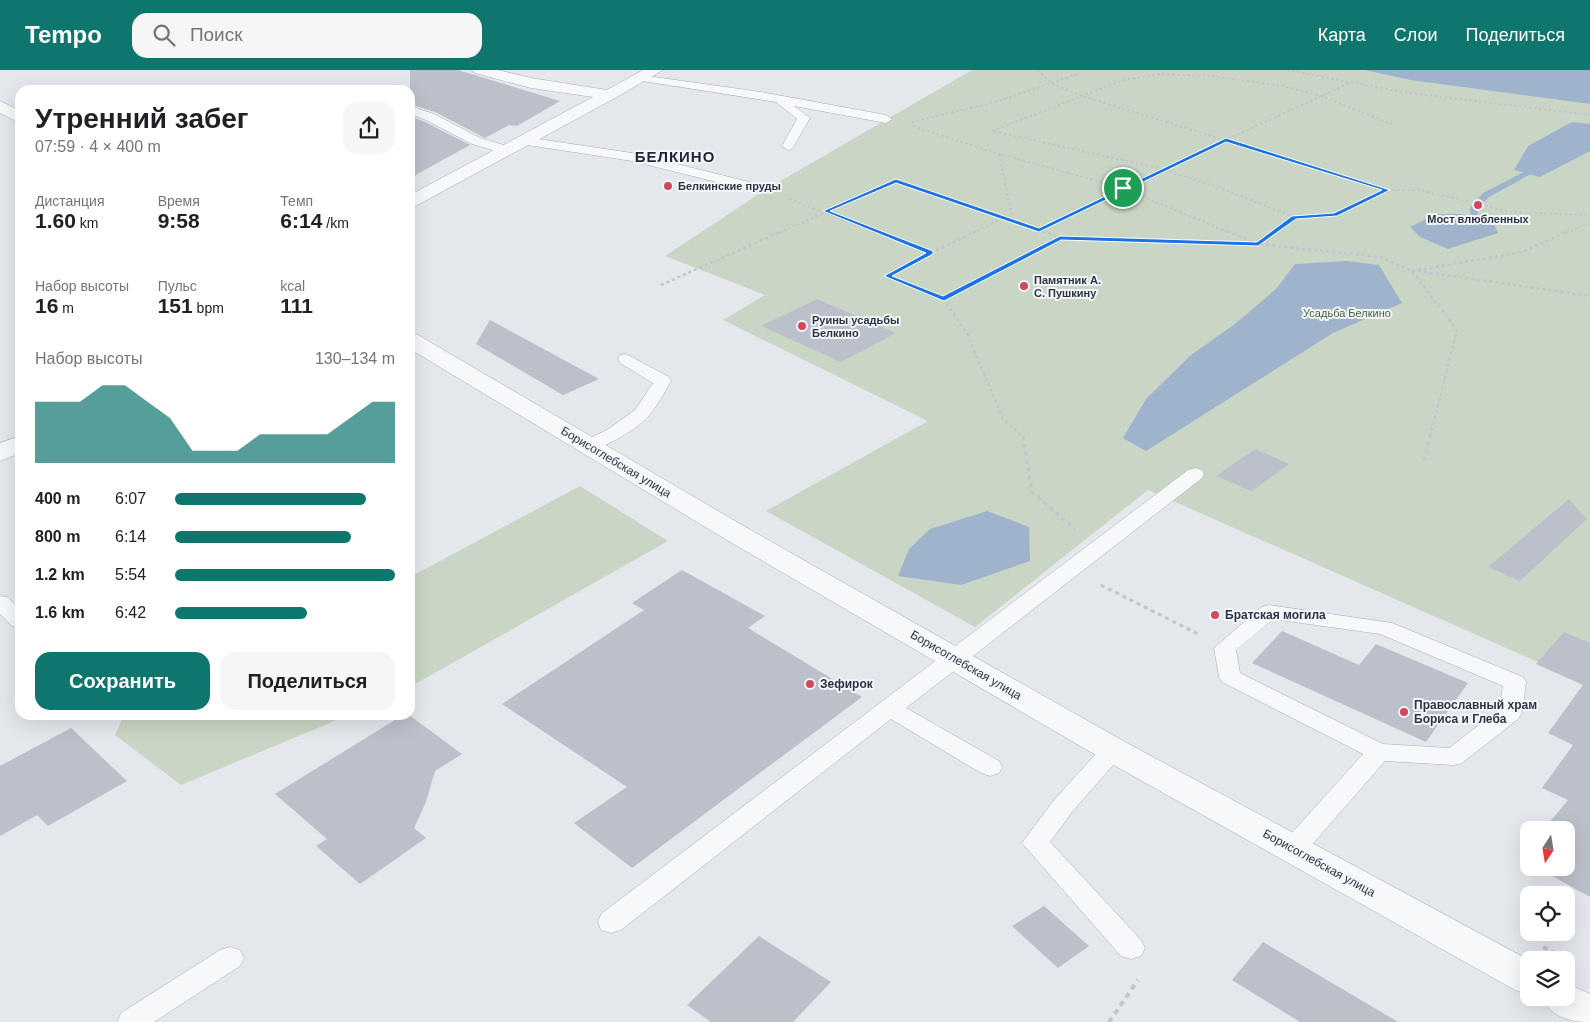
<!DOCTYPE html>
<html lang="ru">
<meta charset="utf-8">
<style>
:root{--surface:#fff;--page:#f6f6f6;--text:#202124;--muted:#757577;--accent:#0f766e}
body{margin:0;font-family:Helvetica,sans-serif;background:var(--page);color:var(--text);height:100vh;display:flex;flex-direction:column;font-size:19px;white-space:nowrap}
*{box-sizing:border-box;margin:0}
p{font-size:16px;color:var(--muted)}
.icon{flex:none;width:28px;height:28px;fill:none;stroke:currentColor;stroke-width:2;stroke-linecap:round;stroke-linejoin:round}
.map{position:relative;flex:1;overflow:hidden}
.sheet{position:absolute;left:15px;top:15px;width:400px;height:635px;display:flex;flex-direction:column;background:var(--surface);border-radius:15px;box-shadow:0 5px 20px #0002}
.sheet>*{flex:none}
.needle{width:32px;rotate:192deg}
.controls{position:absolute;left:1520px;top:751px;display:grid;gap:10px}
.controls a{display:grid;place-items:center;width:55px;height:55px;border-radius:10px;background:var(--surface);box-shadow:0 5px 20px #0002;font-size:25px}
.pin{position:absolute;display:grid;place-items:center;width:42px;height:42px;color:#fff;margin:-21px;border:2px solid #fff;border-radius:50%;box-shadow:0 1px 5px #0007}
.round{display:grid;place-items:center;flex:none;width:52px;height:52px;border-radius:15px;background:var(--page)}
.headline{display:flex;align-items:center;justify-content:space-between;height:85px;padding:0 20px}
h1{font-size:28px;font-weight:600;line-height:38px}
.figures{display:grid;grid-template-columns:repeat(3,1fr);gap:8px;height:85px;padding:5px 20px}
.figures div{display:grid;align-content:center}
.figures b{font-size:21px;font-weight:600}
.figures small{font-size:14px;font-weight:400}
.figures p{font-size:14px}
.chart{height:140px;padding:10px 20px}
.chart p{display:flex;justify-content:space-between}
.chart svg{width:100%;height:90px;margin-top:5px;fill:var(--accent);opacity:.7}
.button{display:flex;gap:10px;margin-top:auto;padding:10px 20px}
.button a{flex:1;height:58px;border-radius:15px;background:var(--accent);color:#fff;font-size:20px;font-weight:600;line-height:58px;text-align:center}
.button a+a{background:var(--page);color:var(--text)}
ul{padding:0 20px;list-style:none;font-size:16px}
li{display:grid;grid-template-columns:80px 60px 1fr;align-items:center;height:38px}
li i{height:12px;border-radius:6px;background:var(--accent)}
header{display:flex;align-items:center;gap:30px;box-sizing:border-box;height:70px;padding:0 25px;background:var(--accent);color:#fff}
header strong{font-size:24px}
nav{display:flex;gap:28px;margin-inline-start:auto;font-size:18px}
.search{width:350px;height:45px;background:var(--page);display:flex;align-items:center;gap:12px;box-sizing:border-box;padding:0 18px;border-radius:15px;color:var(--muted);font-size:19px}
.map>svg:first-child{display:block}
.green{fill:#c9d6c5}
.water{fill:#9fb4cc}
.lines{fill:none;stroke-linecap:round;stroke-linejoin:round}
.stream{fill:#9fb4cc;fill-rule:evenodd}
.building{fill:#bbc0ca}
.service-casing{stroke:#a9aeb7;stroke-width:1}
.minor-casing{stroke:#a9aeb7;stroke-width:1}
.tertiary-casing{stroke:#a9aeb7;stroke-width:1}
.path-far3{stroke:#c2c5cb;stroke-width:2;stroke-dasharray:2.5 2.5;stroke-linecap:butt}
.path-far2{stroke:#c2c5cb;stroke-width:2.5;stroke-dasharray:3 3;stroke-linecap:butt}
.path-far1{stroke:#c2c5cb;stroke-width:3;stroke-dasharray:4 4;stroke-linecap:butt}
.path{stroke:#c2c5cb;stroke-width:4;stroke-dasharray:5 5;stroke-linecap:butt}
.service{fill:#f7f8fa;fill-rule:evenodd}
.minor{fill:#f7f8fa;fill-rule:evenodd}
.tertiary{fill:#f7f8fa;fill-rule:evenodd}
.route{fill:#1a73e8;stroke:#fff;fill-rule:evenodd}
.poi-dot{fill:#d1495b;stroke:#f4f6f9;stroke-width:2}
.labels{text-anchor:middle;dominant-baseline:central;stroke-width:4;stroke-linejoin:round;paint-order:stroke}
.far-poi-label{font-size:11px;font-weight:bold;fill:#2b3445;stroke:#f4f6f9;text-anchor:start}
.far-park-label{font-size:11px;fill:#3f6138;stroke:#f4f6f9}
.street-label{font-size:12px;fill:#2b3445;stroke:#f4f6f9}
.poi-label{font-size:12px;font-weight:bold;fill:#2b3445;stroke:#f4f6f9;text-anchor:start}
.far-district-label{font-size:15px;font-weight:bold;letter-spacing:1px;fill:#1d2536;stroke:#f4f6f9}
</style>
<header>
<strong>Tempo</strong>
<div class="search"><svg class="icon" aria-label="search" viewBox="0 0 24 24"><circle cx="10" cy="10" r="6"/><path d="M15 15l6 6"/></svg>Поиск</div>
<nav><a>Карта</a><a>Слои</a><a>Поделиться</a></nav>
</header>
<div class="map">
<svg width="1590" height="952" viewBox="0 0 1590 952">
<rect width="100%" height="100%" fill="#e4e7ec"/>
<!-- green -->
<g class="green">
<polygon points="972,0 1364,0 1410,10 1590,34 1590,615 1148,420 975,557 766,441 928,351 723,250 765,225 665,186 765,120"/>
<polygon points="580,416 668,471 410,617 410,507"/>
<polygon points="124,645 349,645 181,715 115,665"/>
</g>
<!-- water -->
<g class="water">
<polygon points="1364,0 1590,0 1590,34 1410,10"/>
<polygon points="1572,52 1590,54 1590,81 1540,107 1514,100 1528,76"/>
<polygon points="1436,144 1461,144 1494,154 1498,163 1448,179 1420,167 1410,157"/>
<polygon points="1347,191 1379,195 1402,233 1333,263 1146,381 1123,368 1146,329 1191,285 1235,254 1276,219 1295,194"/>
<polygon points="987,441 1029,457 1030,491 961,515 898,506 909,479 930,459"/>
</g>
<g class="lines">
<!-- stream -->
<polygon class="stream" points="1524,102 1531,104 1489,127 1478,138 1477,150 1471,150 1470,138 1483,123"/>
</g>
<!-- building -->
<g class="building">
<polygon points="410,0 458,0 560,31 517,56 509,55 485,68 435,42 410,34"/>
<polygon points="410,46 425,52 470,75 410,108"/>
<polygon points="817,229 896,263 841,292 761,256"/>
<polygon points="490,250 599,309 563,325 476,274"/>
<polygon points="1255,379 1289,394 1252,421 1216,406"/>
<polygon points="1569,429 1587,449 1520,511 1488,497"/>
<polygon points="682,500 765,546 748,558 862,627 632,798 574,753 627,717 502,634 644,540 632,533"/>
<polygon points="1282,561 1359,595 1376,574 1468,613 1426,672 1252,593"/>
<polygon points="1564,562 1590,573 1590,827 1538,798 1566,798 1566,760 1543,760 1568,730 1542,718 1573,675 1548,663 1583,615 1536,594"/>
<polygon points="403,645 409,645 462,684 435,701 426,732 414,758 426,768 360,814 316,776 327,769 275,724"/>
<polygon points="71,658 127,711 48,756 37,745 0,766 0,696"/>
<polygon points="1044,836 1089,876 1058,898 1012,856"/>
<polygon points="759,866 831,912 793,952 711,952 687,935"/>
<polygon points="1263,872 1398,952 1300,952 1232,910"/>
</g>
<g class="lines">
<defs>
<g id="service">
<polygon points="640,5 761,22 886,45 892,49 886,53 794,36 810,48 792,79 788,80 782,76 797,49 776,32 636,10 634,8"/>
<polygon points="410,36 434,44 480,68 514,78 515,81 509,85 472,74 426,50 410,44"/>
<polygon points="525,67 632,83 770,117 772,120 765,124 632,91 521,74 519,71"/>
<path d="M 626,284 L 669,307 L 671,311 C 664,323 657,336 648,347 C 637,359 597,384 581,380 L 578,376 L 581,372 L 607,360 L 635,340 L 653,313 L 620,293 L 618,289 L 620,285 Z"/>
<polygon points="1195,398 1202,400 1204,404 1202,408 906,638 999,691 1002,697 999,703 990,706 981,703 891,649 621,860 611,863 601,860 598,852 601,844 1188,400"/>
<polygon points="0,526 7,527 20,539 20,558 12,556 0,544"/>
<path d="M 1269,535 L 1392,553 L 1523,607 L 1526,612 L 1522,643 L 1518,649 L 1462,693 L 1454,695 L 1385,691 L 1302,786 L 1293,789 L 1284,786 L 1280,779 L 1284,772 L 1363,684 L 1222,612 L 1219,607 L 1214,578 L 1262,537 ZM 1273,549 L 1380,564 L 1503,616 L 1499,640 L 1449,678 L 1383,674 L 1240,603 L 1236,580 Z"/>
<polygon points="1113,672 1121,674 1125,680 1121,686 1072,742 1050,772 1141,870 1145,878 1141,886 1131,889 1121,886 1022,773 1054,730 1105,674"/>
<polygon points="230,877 240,880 244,888 240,896 154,952 117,952 121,943 220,880"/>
</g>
<g id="minor">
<polygon points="472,0 498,0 531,8 607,20 643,0 663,0 615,28 410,139 410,125 593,27 531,18 475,3"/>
<polygon points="20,366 20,383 0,391 0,373"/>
</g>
<g id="tertiary">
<polygon points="0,31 20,41 20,53 0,43"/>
<polygon points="410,263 418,265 747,458 1125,672 1529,890 1529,925 1515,920 1101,688 727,470 410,279"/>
<path d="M 1566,913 L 1590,924 L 1590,952 C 1570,952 1550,947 1543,928 L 1566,928 Z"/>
</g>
</defs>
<!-- service casing -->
<use href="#service" class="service-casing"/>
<!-- minor casing -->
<use href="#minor" class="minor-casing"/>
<!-- tertiary casing -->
<use href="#tertiary" class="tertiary-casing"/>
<!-- path-far3 -->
<g class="path-far3">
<polyline points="1037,0 1053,14 1082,26 1386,120"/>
<polyline points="1287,0 1402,22 1590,45"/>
<polyline points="912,52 996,32 1077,4"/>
<polyline points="913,56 999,84 1123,118 1230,163"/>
<polyline points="999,84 1013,150"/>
<polyline points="789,129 877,163"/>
<polyline points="1294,147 1223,119 1162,99 992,61 1123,10 1160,4 1213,6 1283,16 1321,26 1392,54"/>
<polyline points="1039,160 1162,99 1350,13"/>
<polyline points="779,163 896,111 1005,147"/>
<polyline points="973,163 1005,147 1046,163"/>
<polyline points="1273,163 1294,147 1335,144 1387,120 1420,120 1511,142 1590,145"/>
<polyline points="1566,163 1590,152"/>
</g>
<!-- path-far2 -->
<g class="path-far2">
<polyline points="874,161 931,183"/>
<polyline points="1227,161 1258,174 1380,187 1412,201 1457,260 1430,367"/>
<polyline points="1060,168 1258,174 1275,161"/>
<polyline points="931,183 887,206 943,229 1060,168 1042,161"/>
<polyline points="931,183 976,161"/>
<polyline points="1412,201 1522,182 1569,161"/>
<polyline points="1418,201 1590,226"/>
<polyline points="661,215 782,161"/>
<polyline points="943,229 967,263 1003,349 1023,367"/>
</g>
<!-- path-far1 -->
<g class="path-far1">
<polyline points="1023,366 1032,422 1075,459"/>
<polyline points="1424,391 1430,366"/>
<polyline points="1101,515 1200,565"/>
</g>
<!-- path -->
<g class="path">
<polyline points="1543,877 1571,891"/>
<polyline points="1109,952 1138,910"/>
</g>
<!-- service -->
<use href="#service" class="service"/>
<!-- minor -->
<use href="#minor" class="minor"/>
<!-- tertiary -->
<use href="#tertiary" class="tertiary"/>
</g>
<!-- route -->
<path class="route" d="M 1226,68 L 1390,120 L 1337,146 L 1296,149 L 1258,176 L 1061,170 L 944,231 L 884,206 L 926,183 L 823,141 L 896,109 L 1039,158 ZM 1226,72 L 1382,120 L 1334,143 L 1292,146 L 1257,172 L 1060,166 L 943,226 L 892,206 L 933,184 L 933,181 L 830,141 L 896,113 L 1039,162 Z"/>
<!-- markers -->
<g class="poi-dot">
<circle cx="668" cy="116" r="5"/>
<circle cx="1478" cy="135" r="5"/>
<circle cx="1024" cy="216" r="5"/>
<circle cx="802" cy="256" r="5"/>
<circle cx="1215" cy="545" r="5"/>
<circle cx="810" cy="614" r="5"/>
<circle cx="1404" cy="642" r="5"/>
</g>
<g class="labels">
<!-- far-poi labels -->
<g class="far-poi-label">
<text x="678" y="116">Белкинские пруды</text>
<text x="1478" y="149" text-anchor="middle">Мост влюбленных</text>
<text x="1034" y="210">Памятник А.<tspan x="1034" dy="13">С. Пушкину</tspan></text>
<text x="812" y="250">Руины усадьбы<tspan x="812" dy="13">Белкино</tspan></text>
</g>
<!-- far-park labels -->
<g class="far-park-label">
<text x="1347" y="243">Усадьба Белкино</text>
</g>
<!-- street labels -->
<g class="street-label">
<text transform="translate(616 392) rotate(31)">Борисоглебская улица</text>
<text transform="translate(966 595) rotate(30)">Борисоглебская улица</text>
<text transform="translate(1319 793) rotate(29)">Борисоглебская улица</text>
</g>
<!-- poi labels -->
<g class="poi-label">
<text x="1225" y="545">Братская могила</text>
<text x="820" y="614">Зефирок</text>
<text x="1414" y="635">Православный храм<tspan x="1414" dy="14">Бориса и Глеба</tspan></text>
</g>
<!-- far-district labels -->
<g class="far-district-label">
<text x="675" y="86">БЕЛКИНО</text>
</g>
</g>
</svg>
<div class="controls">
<a><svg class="needle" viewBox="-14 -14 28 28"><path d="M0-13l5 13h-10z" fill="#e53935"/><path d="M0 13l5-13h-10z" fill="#757577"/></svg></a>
<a><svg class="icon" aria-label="locate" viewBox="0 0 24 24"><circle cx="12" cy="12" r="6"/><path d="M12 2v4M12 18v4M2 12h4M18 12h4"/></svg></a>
<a><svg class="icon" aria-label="layers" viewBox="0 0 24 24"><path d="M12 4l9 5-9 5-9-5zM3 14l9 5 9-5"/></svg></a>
</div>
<div class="pin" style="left:1123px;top:118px;background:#1e9e55"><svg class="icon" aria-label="arrive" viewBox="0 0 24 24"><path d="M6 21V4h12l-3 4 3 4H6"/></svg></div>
<section class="sheet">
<div class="headline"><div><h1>Утренний забег</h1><p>07:59 · 4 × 400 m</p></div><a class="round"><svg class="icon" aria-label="share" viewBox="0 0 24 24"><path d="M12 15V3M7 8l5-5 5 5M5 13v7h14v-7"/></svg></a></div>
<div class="figures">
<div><p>Дистанция</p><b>1.60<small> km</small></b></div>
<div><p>Время</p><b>9:58</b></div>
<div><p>Темп</p><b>6:14<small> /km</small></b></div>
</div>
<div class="figures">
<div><p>Набор высоты</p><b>16<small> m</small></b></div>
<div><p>Пульс</p><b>151<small> bpm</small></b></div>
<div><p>kcal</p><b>111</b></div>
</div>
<div class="chart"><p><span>Набор высоты</span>130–134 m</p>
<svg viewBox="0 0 160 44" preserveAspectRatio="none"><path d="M0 44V14L10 14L20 14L30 6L40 6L50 14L60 22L70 38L80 38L90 38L100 30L110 30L120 30L130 30L140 22L150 14L160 14V44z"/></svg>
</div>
<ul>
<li><b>400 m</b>6:07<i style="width:87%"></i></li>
<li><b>800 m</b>6:14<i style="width:80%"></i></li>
<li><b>1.2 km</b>5:54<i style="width:100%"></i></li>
<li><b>1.6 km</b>6:42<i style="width:60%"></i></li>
</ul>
<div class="button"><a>Сохранить</a><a>Поделиться</a></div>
</section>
</div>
